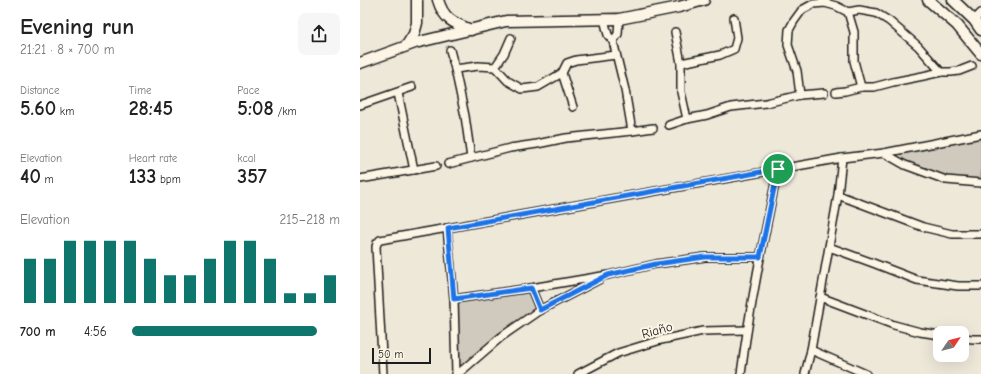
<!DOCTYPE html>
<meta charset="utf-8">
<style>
:root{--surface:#fff;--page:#f6f6f6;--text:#222;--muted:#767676;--accent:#0f766e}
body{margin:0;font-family:"Comic Neue",sans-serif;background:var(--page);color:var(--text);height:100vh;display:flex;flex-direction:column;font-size:15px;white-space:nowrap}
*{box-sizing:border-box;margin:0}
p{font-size:13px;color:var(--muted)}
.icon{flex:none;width:22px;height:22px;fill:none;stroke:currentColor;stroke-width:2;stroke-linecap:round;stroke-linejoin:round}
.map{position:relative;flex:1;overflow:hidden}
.details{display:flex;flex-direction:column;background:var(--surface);width:360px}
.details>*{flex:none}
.needle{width:26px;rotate:55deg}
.fabs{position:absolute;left:573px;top:326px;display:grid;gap:8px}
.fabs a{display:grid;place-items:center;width:36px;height:36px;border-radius:8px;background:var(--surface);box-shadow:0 4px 16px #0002;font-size:20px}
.scale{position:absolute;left:12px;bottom:10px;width:59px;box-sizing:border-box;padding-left:4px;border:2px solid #1c1c1c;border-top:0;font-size:11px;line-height:14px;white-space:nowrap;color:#1c1c1c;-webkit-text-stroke:3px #fcf5e5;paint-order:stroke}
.pin{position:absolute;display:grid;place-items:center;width:34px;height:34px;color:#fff;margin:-17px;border:2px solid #fff;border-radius:50%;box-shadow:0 1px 4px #0007}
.round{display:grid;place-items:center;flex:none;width:42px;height:42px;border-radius:8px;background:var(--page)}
.overview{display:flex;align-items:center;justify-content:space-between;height:68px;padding:0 20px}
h1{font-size:22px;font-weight:800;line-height:30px}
.stats{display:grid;grid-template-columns:repeat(3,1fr);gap:6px;height:68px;padding:4px 20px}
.stats div{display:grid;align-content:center}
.stats b{font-size:20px;font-weight:800}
.stats small{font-size:11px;font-weight:400}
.stats p{font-size:11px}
.chart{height:112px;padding:8px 20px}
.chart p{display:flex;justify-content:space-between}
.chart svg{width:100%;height:72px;margin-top:4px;stroke:var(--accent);stroke-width:6}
ul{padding:0 20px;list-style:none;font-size:13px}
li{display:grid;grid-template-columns:64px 48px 1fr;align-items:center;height:30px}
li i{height:10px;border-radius:5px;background:var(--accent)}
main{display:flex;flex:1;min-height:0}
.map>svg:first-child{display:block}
.green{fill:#cfcabd;stroke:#76736c}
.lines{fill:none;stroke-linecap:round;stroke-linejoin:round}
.street-casing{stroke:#1c1c1c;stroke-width:10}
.secondary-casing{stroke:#1c1c1c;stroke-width:13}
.street{stroke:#fcf5e5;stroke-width:7}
.secondary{stroke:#fcf5e5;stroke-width:10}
.route-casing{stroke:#fff;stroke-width:8}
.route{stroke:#1a73e8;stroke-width:5}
.labels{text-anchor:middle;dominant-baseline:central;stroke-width:4;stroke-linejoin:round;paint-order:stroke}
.street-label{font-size:13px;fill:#1c1c1c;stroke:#fcf5e5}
</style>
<main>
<section class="details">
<div class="overview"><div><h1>Evening run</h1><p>21:21 · 8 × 700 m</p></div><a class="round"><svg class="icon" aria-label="share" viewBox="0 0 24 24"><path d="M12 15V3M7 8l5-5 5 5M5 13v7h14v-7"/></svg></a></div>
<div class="stats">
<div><p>Distance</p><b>5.60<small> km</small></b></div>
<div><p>Time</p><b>28:45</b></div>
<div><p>Pace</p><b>5:08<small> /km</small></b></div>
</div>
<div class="stats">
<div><p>Elevation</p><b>40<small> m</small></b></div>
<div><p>Heart rate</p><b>133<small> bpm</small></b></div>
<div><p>kcal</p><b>357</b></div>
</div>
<div class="chart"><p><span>Elevation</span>215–218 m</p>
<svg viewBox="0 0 160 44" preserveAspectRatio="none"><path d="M5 44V17M15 44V17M25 44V6M35 44V6M45 44V6M55 44V6M65 44V17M75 44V27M85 44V27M95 44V17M105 44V6M115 44V6M125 44V17M135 44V38M145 44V38M155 44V27"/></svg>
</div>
<ul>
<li><b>700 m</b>4:56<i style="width:89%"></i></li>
</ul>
</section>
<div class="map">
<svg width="621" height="374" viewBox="0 0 621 374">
<rect width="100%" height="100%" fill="#eee8d9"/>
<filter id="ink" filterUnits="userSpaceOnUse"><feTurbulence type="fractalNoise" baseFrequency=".025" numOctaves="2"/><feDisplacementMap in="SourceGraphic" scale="8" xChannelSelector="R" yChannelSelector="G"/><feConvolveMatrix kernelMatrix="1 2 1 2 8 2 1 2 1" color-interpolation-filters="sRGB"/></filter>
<g filter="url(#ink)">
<!-- green -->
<g class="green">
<polygon points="621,134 621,183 586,180 524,153"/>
<polygon points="171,288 180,310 98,374 94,299"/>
</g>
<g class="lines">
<defs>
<g id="street">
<polyline points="488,12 494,32 494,61 501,87"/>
<polyline points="244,19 248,35 253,41 265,90 272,131"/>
<polyline points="614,20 621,13"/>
<polyline points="315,32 321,63 321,92 327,119"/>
<polyline points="253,41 258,34 259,19"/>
<polyline points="90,50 95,69 105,116 111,158"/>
<polyline points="321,63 360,55 374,49 377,38 374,18"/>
<polyline points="135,67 144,54 151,38"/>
<polyline points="95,69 118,66 135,67 148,81 162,89 178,87 202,73 207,63 216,60 256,55"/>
<polyline points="202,73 213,107"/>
<polyline points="476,92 485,91 501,87 514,87 533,82 563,76 581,72 591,72 599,71 612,66"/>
<polyline points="38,93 54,170"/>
<polyline points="440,95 437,71 428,45 429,30 434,21 442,10 453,4 465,3 476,6 488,12 499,10 516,13 529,21 558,46 581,72"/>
<polyline points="0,105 52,87"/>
<polyline points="309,125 327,119 347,115 371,107 406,103 440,95 464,93"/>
<polyline points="524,153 545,165 586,180 621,183"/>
<polyline points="88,164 150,148 177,144 206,138 272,131 293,128"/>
<polyline points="0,179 76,166"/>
<polyline points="478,195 563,227 592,234 621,234"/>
<polyline points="87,228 94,299 96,374"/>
<polyline points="469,247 513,263 557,280 598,286 621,286"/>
<polyline points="171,288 180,310"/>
<polyline points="460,297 534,325 560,332 580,335"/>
<polyline points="94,299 171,288 248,275 296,264 345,257 400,257"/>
<polyline points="602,338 614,339 621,339"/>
<polyline points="451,350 506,374"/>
<polyline points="23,374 16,247 17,243 20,240 482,158 524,153 621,134"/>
<polyline points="98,374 141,337 180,310 240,279"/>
<polyline points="218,374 258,353 301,340 343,331 387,330"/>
<path d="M 381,374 C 390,305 404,237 418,169"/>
<polyline points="445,374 451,350 478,195 482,158"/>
</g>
<g id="secondary">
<path d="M 78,0 C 84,20 94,23 111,30"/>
<polyline points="568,0 597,25 621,54"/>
<polyline points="593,0 614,20 621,30"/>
<polyline points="47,45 54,34 57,23 57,0"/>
<polyline points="0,63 55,43 146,21 259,19 319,7 344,0"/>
</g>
</defs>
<!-- street casing -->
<use href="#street" class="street-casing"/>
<!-- secondary casing -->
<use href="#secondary" class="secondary-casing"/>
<!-- street -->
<use href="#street" class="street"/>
<!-- secondary -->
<use href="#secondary" class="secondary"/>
</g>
</g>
<g class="lines" filter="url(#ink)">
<defs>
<polygon id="route" points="418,169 400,257 345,257 296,264 248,275 180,310 171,288 94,299 88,228"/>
</defs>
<!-- route casing -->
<use href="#route" class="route-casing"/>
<!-- route -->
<use href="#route" class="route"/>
</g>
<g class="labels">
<!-- street labels -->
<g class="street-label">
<text transform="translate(297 330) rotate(-15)">Riaño</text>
</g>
</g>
</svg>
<div class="fabs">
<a><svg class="needle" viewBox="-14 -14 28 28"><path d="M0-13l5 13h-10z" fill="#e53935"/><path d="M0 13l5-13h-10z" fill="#767676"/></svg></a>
</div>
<div class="scale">50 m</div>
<div class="pin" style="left:418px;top:169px;background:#1e9e55"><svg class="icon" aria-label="arrive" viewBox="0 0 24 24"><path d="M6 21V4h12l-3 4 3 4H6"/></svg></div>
</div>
</main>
